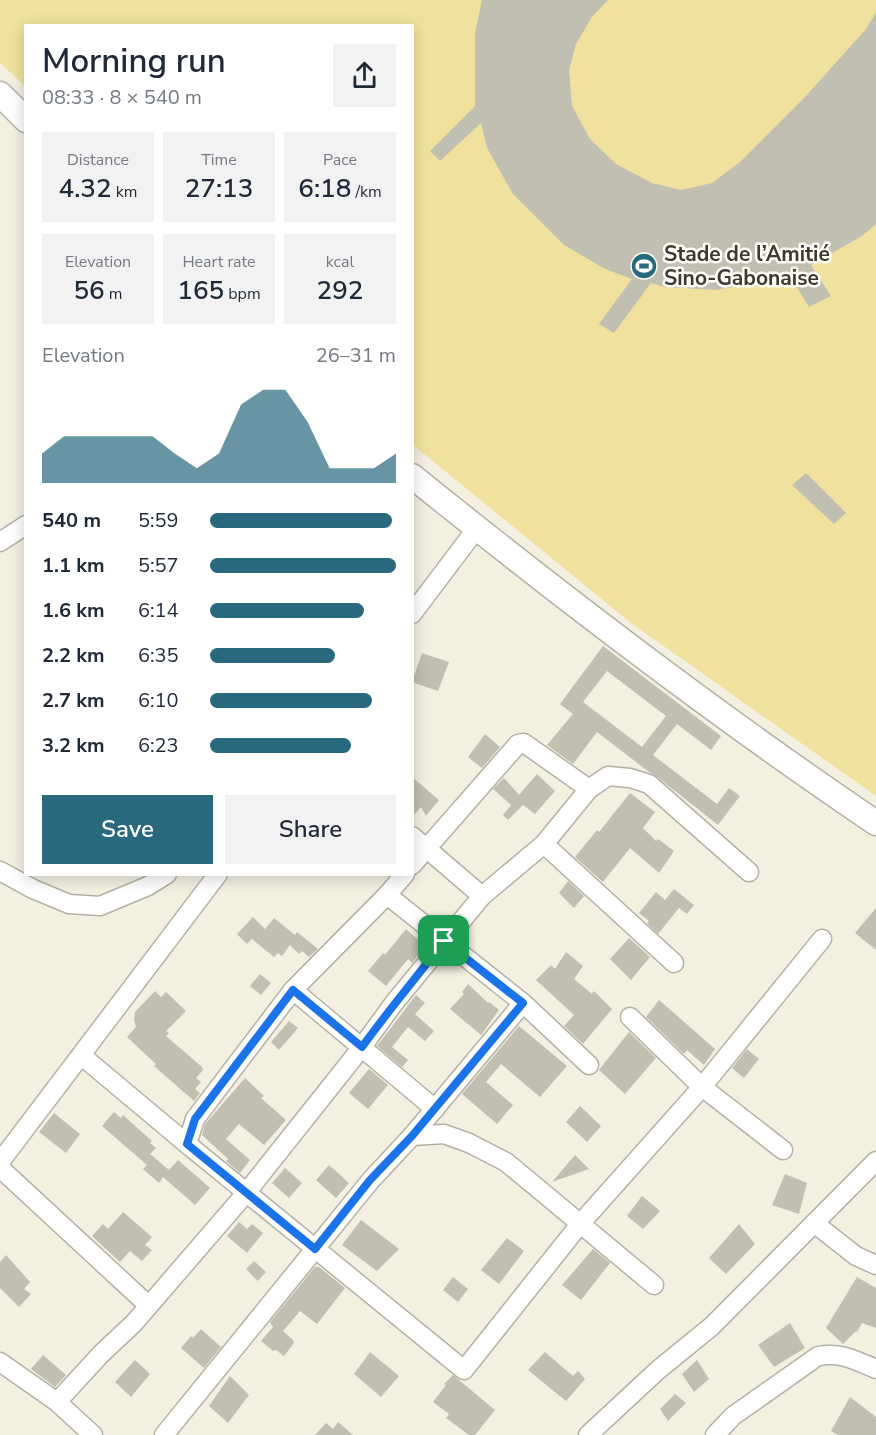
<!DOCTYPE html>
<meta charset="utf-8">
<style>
:root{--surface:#fff;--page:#f2f2f3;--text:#1f2937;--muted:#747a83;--accent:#29697e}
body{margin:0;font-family:"Nunito Sans",sans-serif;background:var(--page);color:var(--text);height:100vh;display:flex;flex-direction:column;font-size:22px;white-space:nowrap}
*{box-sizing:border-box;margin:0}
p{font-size:20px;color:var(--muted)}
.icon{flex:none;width:33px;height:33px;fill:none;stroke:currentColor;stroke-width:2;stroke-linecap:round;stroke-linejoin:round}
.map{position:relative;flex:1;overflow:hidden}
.panel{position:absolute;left:24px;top:24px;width:390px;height:852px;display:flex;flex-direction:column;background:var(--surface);border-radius:0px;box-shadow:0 3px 15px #0003}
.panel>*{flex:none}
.pin{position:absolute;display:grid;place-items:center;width:51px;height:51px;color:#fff;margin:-26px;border-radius:12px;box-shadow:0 3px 9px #0006}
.round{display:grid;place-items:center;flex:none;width:63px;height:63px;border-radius:0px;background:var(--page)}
.headline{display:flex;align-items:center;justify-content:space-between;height:102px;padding:0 18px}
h1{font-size:33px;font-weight:600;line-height:45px}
.stats{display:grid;grid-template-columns:repeat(3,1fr);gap:9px;height:102px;padding:6px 18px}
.stats div{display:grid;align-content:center;border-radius:0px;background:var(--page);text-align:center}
.stats b{font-size:26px;font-weight:600}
.stats small{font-size:16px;font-weight:400}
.stats p{font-size:16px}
.chart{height:168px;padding:12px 18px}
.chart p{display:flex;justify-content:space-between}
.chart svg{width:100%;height:108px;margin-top:6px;fill:var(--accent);opacity:.7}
.button{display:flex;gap:12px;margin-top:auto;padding:12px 18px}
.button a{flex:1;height:69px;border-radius:0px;background:var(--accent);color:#fff;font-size:24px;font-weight:600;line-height:69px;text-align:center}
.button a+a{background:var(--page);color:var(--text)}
ul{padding:0 18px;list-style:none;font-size:20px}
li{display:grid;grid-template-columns:96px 72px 1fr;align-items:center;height:45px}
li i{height:15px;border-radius:8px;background:var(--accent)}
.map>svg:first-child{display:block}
.green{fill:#f0e29e}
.building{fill:#c1bfb1;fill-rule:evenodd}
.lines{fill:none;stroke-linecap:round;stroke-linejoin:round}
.minor-casing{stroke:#b4b1a4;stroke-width:21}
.major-casing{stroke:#b4b1a4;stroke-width:27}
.minor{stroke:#fff;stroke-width:18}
.major{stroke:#fff;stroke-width:24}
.route-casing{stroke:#fff;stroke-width:12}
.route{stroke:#1a73e8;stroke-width:8}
.labels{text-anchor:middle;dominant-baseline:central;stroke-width:5;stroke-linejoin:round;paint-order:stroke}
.poi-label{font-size:21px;font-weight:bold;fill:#3a3933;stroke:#fffdf5;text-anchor:start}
</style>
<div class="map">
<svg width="876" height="1435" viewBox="0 0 876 1435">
<rect width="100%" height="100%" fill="#f3f0e2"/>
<!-- green -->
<polygon class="green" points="0,0 876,0 876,796 631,623 413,445 412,26 26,26 25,86 0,63"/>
<!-- building -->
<g class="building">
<polygon points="482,0 608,0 592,17 576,44 569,70 572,106 590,139 616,164 652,183 681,190 712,183 740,162 805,97 866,29 876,12 876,224 862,236 811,265 831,296 809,307 788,273 771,280 716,290 665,287 651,283 614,333 599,324 632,279 605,269 564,245 513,194 487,148 481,123 440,161 430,151 475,106 475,33"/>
<polygon points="806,473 846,513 834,524 792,485"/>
<path d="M 603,646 L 721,736 L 711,750 L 677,724 L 653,755 L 717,804 L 729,788 L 740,796 L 718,825 L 656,776 L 649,772 L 597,732 L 573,764 L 547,745 L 573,714 L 560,704 ZM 607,671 L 666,716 L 642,747 L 583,702 Z"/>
<polygon points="422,653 449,662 438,691 412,682"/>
<polygon points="485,734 500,747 482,768 468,757"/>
<polygon points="537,774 555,791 535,814 523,805 508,820 503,815 511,805 493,789 504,778 519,795"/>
<polygon points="412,777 439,800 426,816 421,807 412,817"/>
<polygon points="630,793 655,812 643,828 656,841 658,839 674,851 659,873 630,848 603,882 575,857 597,830 599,832"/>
<polygon points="568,881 584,896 574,908 559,893"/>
<polygon points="674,889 694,905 687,914 679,908 658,934 647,923 649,921 639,913 656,892 665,900"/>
<polygon points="876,908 876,950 855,933"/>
<polygon points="253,917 265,929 274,918 295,935 297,932 318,949 309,957 302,951 299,954 290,945 282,956 278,953 274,957 252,939 247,944 237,934"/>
<polygon points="406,929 425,946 412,963 408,959 386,986 368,971 383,953 385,955"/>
<polygon points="629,938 650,957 631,980 610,959"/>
<polygon points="566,952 583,966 574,979 592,994 594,991 612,1009 583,1044 564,1026 574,1015 536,980 551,965 555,969"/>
<polygon points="260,974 271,983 261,995 250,986"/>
<polygon points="468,984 488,1003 489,1002 499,1010 481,1035 450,1009 464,994 462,992"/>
<polygon points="155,991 161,997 166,992 186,1011 166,1031 169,1033 166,1036 202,1067 203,1070 196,1078 201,1082 195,1089 200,1093 194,1101 154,1066 156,1064 127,1037 136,1027 134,1020 135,1012"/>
<polygon points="416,995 425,1003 415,1014 434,1031 425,1041 408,1027 392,1047 408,1060 402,1067 377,1046"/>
<polygon points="659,1000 715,1049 704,1065 687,1050 684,1054 646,1017"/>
<polygon points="289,1021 298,1028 279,1050 271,1042"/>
<polygon points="519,1026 567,1066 540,1097 501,1064 486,1082 513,1105 497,1124 462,1094"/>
<polygon points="629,1032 656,1058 625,1094 599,1070"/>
<polygon points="747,1049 759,1059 744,1078 732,1068"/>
<polygon points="369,1069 388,1085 368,1109 349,1093"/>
<polygon points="245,1078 264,1096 261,1098 286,1120 264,1145 239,1124 226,1139 250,1160 240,1173 226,1161 228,1159 202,1135 205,1124"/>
<polygon points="580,1106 601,1126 587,1142 566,1122"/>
<polygon points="114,1112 121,1118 123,1115 152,1141 150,1143 156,1148 150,1154 169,1170 178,1160 210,1188 195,1205 163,1177 159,1183 143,1169 147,1165 102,1126"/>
<polygon points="54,1113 80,1134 66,1153 39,1132"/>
<polygon points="575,1155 589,1169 552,1182"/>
<polygon points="329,1165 349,1183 336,1198 316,1180"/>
<polygon points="285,1168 302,1183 289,1198 272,1183"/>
<polygon points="785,1174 807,1183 799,1214 772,1205"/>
<polygon points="642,1196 660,1211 643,1229 627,1216"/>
<polygon points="123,1212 152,1237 145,1245 152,1250 142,1261 130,1251 120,1262 92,1236 103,1224 108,1229"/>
<polygon points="361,1220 399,1249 377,1271 342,1245"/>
<polygon points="239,1222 247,1229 252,1224 263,1233 247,1253 227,1236"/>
<polygon points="739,1224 755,1244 726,1274 709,1258"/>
<polygon points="507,1238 524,1251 499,1284 481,1270"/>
<polygon points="593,1249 610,1263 581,1300 562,1285"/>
<polygon points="6,1255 30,1282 24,1289 31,1294 19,1307 0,1288 0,1262"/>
<polygon points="254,1261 266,1272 258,1281 246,1269"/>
<polygon points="315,1267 319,1267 345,1288 317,1324 300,1311 283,1331 293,1340 294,1343 284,1356 276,1350 273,1351 261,1341 273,1327 270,1322"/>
<polygon points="453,1277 468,1289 458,1302 443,1290"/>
<polygon points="857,1277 876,1288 876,1328 862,1323 857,1332 856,1331 843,1344 826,1328"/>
<polygon points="790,1323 805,1348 774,1367 758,1345"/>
<polygon points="201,1329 221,1347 204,1368 181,1348 191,1336 193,1338"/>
<polygon points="370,1352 399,1376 381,1397 354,1374"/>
<polygon points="545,1352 573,1376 578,1371 585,1379 566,1401 528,1370"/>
<polygon points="43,1355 66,1375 55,1387 31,1369"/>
<polygon points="135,1360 150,1374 131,1397 115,1382"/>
<polygon points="697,1360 709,1379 694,1392 682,1374"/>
<polygon points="453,1375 495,1410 475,1435 469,1435 446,1418 449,1414 433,1402 446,1385 444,1384"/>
<polygon points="230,1376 249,1395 228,1423 209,1406"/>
<polygon points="675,1394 686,1403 668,1421 660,1409"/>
<polygon points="850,1397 876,1417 876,1435 838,1435 831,1431"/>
<polygon points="338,1422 353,1435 315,1435 326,1423 333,1429"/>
</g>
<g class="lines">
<defs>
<g id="minor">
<polyline points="0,542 26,525"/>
<polyline points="412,614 477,528"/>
<polyline points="412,836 482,896"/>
<polyline points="544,844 674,963"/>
<polyline points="412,865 518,744 524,743 589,789"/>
<polyline points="0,871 33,889 69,904 100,906 148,886 167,874"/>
<polyline points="405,874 387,895 293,990 195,1119 187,1144 464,1370 580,1224 702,1087 822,939"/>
<polyline points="387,895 523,1003 589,1065"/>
<polyline points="293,990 435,1109"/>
<polyline points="630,1017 702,1087 783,1150"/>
<polyline points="82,1056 187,1144"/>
<polyline points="412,1136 444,1134 469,1143 506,1162 654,1285"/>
<polyline points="0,1162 218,874"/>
<polyline points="0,1168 148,1305"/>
<polyline points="814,1223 856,1256 876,1265"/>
<polyline points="0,1362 57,1402 93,1435"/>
<polyline points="57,1402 101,1354 134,1323 246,1193 362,1047 394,1003 482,896 544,844 589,789 608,776 630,778 649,784 749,872"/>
<polyline points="164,1435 371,1180 412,1136 523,1003"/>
<polyline points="588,1435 658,1370 712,1326 876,1161"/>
<path d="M 715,1435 L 733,1416 L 818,1356 C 842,1352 854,1360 876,1369"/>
</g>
<g id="major">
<polyline points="0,94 26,120"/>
<path d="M 412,476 C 563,598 716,715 876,823"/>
</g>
</defs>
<!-- minor casing -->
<use href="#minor" class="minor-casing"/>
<!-- major casing -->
<use href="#major" class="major-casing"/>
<!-- minor -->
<use href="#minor" class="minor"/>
<!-- major -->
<use href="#major" class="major"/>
</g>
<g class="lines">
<defs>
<path id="route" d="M 444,941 L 523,1003 L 412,1136 L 370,1180 L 315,1249 L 187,1144 L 195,1119 L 293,990 L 362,1047 C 388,1011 417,977 444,941 Z"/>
</defs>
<!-- route casing -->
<use href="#route" class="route-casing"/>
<!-- route -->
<use href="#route" class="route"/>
</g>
<!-- icons -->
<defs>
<symbol id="stadium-disc" viewBox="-11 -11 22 22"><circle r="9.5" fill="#29697e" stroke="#fffdf5"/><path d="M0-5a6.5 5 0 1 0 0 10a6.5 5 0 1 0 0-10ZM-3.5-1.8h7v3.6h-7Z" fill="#fff"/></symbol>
</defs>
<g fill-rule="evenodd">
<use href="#stadium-disc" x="629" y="251" width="30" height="30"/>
</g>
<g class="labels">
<!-- poi labels -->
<g class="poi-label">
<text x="664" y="254">Stade de l’Amitié<tspan x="664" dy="24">Sino-Gabonaise</tspan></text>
</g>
</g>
</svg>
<div class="pin" style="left:444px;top:941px;background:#1e9e55"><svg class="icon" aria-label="arrive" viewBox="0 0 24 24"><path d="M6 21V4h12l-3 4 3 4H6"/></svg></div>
<section class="panel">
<div class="headline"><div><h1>Morning run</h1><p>08:33 · 8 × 540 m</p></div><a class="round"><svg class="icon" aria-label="share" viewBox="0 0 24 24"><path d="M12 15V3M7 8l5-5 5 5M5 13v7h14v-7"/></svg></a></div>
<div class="stats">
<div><p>Distance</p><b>4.32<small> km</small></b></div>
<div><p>Time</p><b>27:13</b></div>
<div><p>Pace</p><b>6:18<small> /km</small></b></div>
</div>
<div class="stats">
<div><p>Elevation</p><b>56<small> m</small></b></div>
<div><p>Heart rate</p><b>165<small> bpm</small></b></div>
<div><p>kcal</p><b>292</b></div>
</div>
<div class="chart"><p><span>Elevation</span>26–31 m</p>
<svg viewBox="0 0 160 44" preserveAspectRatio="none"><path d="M0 44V32L10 25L20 25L30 25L40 25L50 25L60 32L70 38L80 32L90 12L100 6L110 6L120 19L130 38L140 38L150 38L160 32V44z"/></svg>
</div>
<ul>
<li><b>540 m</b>5:59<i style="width:98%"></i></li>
<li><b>1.1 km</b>5:57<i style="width:100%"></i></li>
<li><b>1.6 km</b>6:14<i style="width:83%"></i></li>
<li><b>2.2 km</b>6:35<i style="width:67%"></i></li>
<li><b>2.7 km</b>6:10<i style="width:87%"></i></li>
<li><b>3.2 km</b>6:23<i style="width:76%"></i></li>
</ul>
<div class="button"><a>Save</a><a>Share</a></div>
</section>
</div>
